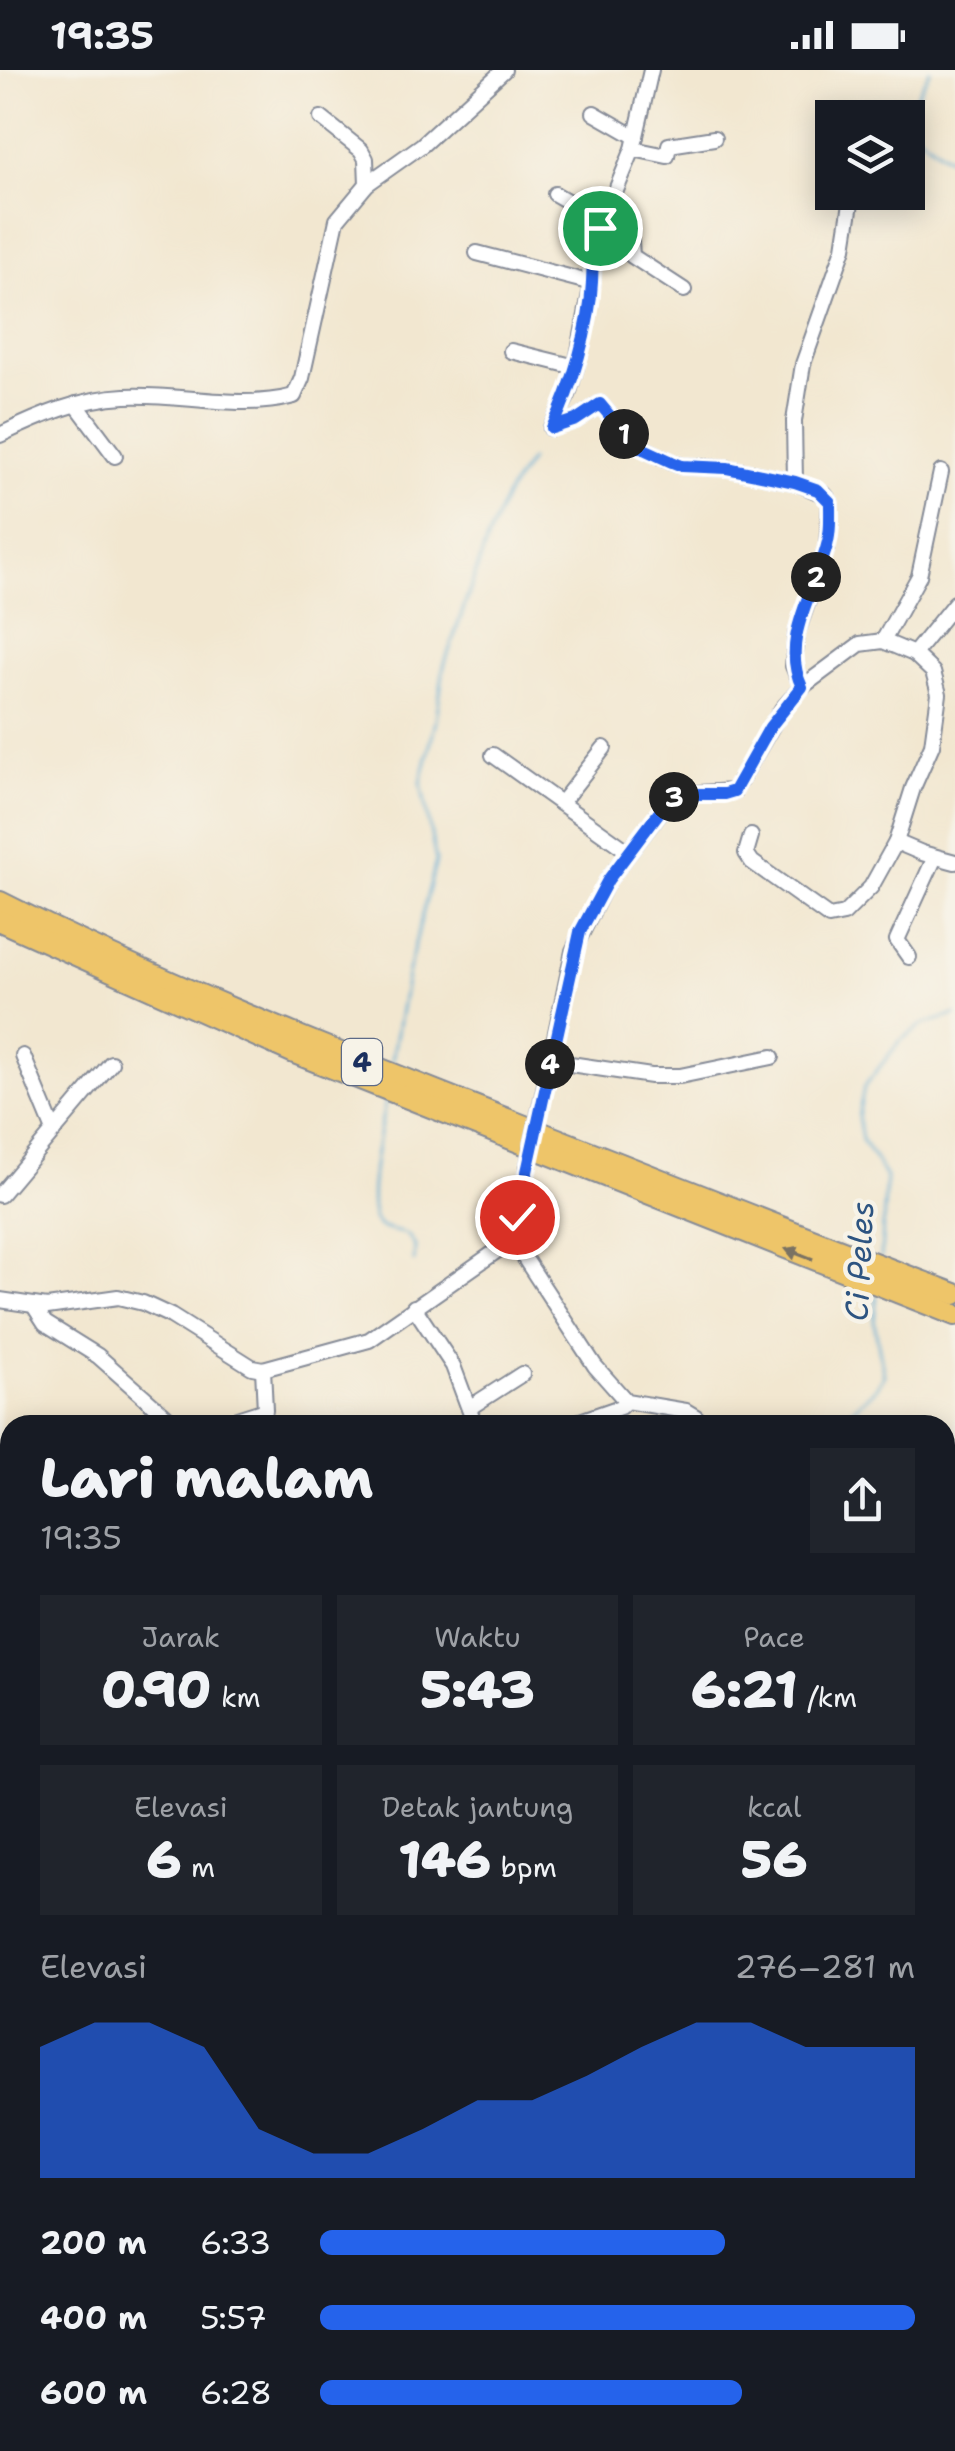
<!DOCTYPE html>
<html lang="id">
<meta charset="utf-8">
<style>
:root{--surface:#171b24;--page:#20242c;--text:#f1f3f6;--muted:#9ea1a6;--accent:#2563eb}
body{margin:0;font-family:"Shantell Sans",sans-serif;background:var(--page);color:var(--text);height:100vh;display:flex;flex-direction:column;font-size:38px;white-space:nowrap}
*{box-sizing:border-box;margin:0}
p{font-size:32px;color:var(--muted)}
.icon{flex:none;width:55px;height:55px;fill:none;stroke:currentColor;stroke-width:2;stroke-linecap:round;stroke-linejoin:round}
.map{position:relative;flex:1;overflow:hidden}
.panel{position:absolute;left:0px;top:1345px;width:955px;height:1038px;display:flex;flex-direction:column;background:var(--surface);border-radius:30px 30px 0 0;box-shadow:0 5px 25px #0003}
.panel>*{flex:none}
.buttons{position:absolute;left:815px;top:30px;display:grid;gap:20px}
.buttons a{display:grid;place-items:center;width:110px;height:110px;border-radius:0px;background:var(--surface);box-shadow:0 5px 25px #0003;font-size:50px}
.pin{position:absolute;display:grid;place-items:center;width:85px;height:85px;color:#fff;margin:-42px;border:5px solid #fff;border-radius:50%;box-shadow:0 2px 10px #0007}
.km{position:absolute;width:50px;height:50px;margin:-25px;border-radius:50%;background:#222;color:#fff;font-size:28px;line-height:50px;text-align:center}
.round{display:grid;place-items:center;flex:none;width:105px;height:105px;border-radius:0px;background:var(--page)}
.head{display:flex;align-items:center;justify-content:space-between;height:170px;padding:0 40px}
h1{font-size:55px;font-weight:800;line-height:75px}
.metrics{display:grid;grid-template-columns:repeat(3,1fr);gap:15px;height:170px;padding:10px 40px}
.metrics div{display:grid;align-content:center;border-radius:0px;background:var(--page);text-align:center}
.metrics b{font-size:50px;font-weight:800}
.metrics small{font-size:28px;font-weight:400}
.metrics p{font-size:28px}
.chart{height:280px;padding:20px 40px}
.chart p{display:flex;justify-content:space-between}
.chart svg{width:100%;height:180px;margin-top:10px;fill:var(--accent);opacity:.7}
ul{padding:0 40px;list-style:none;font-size:32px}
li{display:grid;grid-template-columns:160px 120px 1fr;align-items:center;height:75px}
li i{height:25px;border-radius:12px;background:var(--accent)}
.status{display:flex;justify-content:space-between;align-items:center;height:70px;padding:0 50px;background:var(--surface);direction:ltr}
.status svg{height:28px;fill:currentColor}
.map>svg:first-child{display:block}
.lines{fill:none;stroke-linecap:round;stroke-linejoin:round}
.stream{stroke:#58aad3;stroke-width:2.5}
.minor-casing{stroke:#868b97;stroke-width:18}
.highway-casing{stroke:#868b97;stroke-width:24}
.minor{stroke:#fff;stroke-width:14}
.highway{stroke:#eec569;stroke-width:20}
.minor-bridge-casing{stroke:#868b97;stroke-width:18;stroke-linecap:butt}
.minor-bridge{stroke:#fff;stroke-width:14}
.oneway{fill:#7a7263}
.route-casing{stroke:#fff;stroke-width:20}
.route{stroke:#2563eb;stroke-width:12}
.labels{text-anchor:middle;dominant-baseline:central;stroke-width:9;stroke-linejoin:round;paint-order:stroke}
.shield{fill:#f7f3e8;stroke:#5d6a87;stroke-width:2.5}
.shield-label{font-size:28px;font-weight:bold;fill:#1b2f5e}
.water-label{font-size:32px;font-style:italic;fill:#2d5481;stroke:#f7f3e8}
</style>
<div class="status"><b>19:35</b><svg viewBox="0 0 49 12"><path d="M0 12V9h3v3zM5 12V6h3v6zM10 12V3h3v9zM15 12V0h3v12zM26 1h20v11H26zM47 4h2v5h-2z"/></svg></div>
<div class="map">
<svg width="955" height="2381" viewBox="0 0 955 2381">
<rect width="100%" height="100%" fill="#f7f3e8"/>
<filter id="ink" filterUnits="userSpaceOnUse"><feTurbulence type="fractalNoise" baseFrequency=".01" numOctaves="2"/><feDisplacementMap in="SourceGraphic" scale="20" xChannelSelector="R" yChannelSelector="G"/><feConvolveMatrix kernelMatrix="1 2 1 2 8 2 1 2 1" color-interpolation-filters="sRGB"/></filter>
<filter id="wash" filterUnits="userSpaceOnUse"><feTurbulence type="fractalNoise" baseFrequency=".0048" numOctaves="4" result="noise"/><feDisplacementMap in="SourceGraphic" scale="40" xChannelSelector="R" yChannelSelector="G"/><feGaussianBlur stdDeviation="2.25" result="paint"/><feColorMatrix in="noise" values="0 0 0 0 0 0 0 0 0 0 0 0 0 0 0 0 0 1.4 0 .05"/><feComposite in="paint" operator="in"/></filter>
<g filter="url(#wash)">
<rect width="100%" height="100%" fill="#f2e7d0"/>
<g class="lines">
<!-- stream -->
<g class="stream">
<polyline points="908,52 911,36 930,0"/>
<polyline points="908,57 947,87 955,88"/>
<polyline points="391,996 407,905 436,791 421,713 436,650 444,596 487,470 505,427 530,390"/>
<path d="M 386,1028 C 382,1052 361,1139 378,1155 C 384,1161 400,1161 408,1165 L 415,1176 L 414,1192"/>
<polyline points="881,1187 886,1107 862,1070 858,1047 864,1017 900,971 922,955 955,945"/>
<polyline points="836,1355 876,1318 884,1306 874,1251 877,1225"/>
<polyline points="945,1627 955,1634"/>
</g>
</g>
</g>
<g filter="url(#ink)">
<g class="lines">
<defs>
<g id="minor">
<polyline points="594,43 636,67"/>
<polyline points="321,48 361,80 366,89 367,114"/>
<polyline points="633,79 667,86 669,75 714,68"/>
<polyline points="555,124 626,165 631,171 632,186 684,220"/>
<polyline points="477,183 592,213"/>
<polyline points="511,281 576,297"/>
<polyline points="76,334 115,386"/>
<polyline points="551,358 576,350 600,334 633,373 671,392 682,396 727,398 795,412 825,425 830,432 827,476 796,565 793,596 802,617"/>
<polyline points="551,358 568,325 576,297 592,213 593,176 633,79 651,0"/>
<path d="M 0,365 C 39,346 81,328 125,326 C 180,323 240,341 294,326 L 302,308 L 337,150 L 367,114 L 422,75 L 504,0"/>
<polyline points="795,412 794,351 803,294 844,178 851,133"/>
<polyline points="883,571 919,506 941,402"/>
<polyline points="914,584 955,533"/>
<polyline points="493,685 629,782"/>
<polyline points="561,733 604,678"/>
<polyline points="896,772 922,783 955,792"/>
<polyline points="909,887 897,870 935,787"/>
<polyline points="23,986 54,1061"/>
<polyline points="550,991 651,1006 680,1006 772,987"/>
<polyline points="545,1015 573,881 608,810 671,728 680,724 734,721 782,639 802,617 860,574 883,571 914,584 933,602 939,624 932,675 913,718 896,772 871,817 844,844 829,847 752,792 746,783 751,766"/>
<polyline points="0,1125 111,993"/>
<polyline points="508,1173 518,1178 595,1296 626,1331 686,1341 696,1347 698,1355"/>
<polyline points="0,1230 47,1237 118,1227 143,1233 171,1246 252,1297 263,1299 369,1270 508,1173 517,1147"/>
<polyline points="34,1236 45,1253 98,1286 176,1355"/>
<polyline points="414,1237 453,1296 475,1355"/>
<polyline points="469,1338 522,1304"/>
<polyline points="577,1352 620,1337 626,1331"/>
<polyline points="218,1355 265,1340 263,1299"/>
<polyline points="0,1419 10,1417"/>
<polyline points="945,1710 949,1709"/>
<polyline points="945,1767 955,1760"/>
<polyline points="0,1886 10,1880"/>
<polyline points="0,2001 10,2012"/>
<polyline points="945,2028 955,2038"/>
<polyline points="0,2212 10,2203"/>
<polyline points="680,2381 687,2372"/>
</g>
<g id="highway">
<path d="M 0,832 C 154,910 314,973 474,1036 C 634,1099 794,1163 955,1224"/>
<polyline points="0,851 292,982 955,1245"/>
<polyline points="0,2230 10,2239"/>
<polyline points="164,2372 174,2381"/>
</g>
</defs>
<!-- minor casing -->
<use href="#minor" class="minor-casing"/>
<!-- highway casing -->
<use href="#highway" class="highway-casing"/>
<!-- minor -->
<use href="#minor" class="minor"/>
<!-- highway -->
<use href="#highway" class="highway"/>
<defs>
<polyline id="minor-bridge" points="517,1147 545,1015"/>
</defs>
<!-- minor-bridge casing -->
<use href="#minor-bridge" class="minor-bridge-casing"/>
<!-- minor-bridge -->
<use href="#minor-bridge" class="minor-bridge"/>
</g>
<!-- one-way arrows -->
<defs><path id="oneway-solid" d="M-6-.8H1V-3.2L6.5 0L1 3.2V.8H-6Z" transform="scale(2.5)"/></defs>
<use class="oneway" href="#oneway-solid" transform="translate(799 1184) rotate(-159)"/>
</g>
<g class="lines" filter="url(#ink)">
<defs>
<path id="route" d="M 517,1147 L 580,862 L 608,810 L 667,732 L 680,724 L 724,724 L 734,721 L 770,657 L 802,617 C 780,571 813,524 826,479 C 831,464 830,448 830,432 L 818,420 L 795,412 L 727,398 L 682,396 L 672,392 L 633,374 L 600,334 L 576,350 L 552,358 C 572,317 590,258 592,212 C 593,191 592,178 600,158"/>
</defs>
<!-- route casing -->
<use href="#route" class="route-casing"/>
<!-- route -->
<use href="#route" class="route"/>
</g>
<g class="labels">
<!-- shield labels -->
<rect class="shield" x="342" y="969" width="40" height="46" rx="8"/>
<g class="shield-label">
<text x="362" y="992">4</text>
</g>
<!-- water labels -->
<g class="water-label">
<text transform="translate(859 1191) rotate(-87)">Ci Peles</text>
</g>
</g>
</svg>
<div class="buttons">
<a><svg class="icon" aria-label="layers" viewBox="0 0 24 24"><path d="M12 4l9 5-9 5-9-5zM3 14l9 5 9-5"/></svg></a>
</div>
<div class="pin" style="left:600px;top:158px;background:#1e9e55"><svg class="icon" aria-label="arrive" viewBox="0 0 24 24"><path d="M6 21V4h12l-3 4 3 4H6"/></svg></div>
<div class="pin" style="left:517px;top:1147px;background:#d93025"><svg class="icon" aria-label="check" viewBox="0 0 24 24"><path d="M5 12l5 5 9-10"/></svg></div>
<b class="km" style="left:624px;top:364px">1</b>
<b class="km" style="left:816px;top:507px">2</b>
<b class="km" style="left:674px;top:727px">3</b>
<b class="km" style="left:550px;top:994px">4</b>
<section class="panel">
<div class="head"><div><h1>Lari malam</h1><p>19:35</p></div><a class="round"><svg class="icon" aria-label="share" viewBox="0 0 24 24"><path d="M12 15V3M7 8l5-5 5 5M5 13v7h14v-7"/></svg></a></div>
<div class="metrics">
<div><p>Jarak</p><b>0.90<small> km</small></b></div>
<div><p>Waktu</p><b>5:43</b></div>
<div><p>Pace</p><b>6:21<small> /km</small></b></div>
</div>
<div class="metrics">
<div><p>Elevasi</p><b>6<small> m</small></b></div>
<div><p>Detak jantung</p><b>146<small> bpm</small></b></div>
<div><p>kcal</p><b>56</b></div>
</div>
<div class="chart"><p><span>Elevasi</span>276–281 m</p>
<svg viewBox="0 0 160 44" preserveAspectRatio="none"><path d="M0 44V12L10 6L20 6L30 12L40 32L50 38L60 38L70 32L80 25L90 25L100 19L110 12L120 6L130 6L140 12L150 12L160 12V44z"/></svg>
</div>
<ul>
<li><b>200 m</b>6:33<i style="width:68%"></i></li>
<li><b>400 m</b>5:57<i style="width:100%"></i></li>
<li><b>600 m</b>6:28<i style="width:71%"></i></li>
</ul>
</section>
</div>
